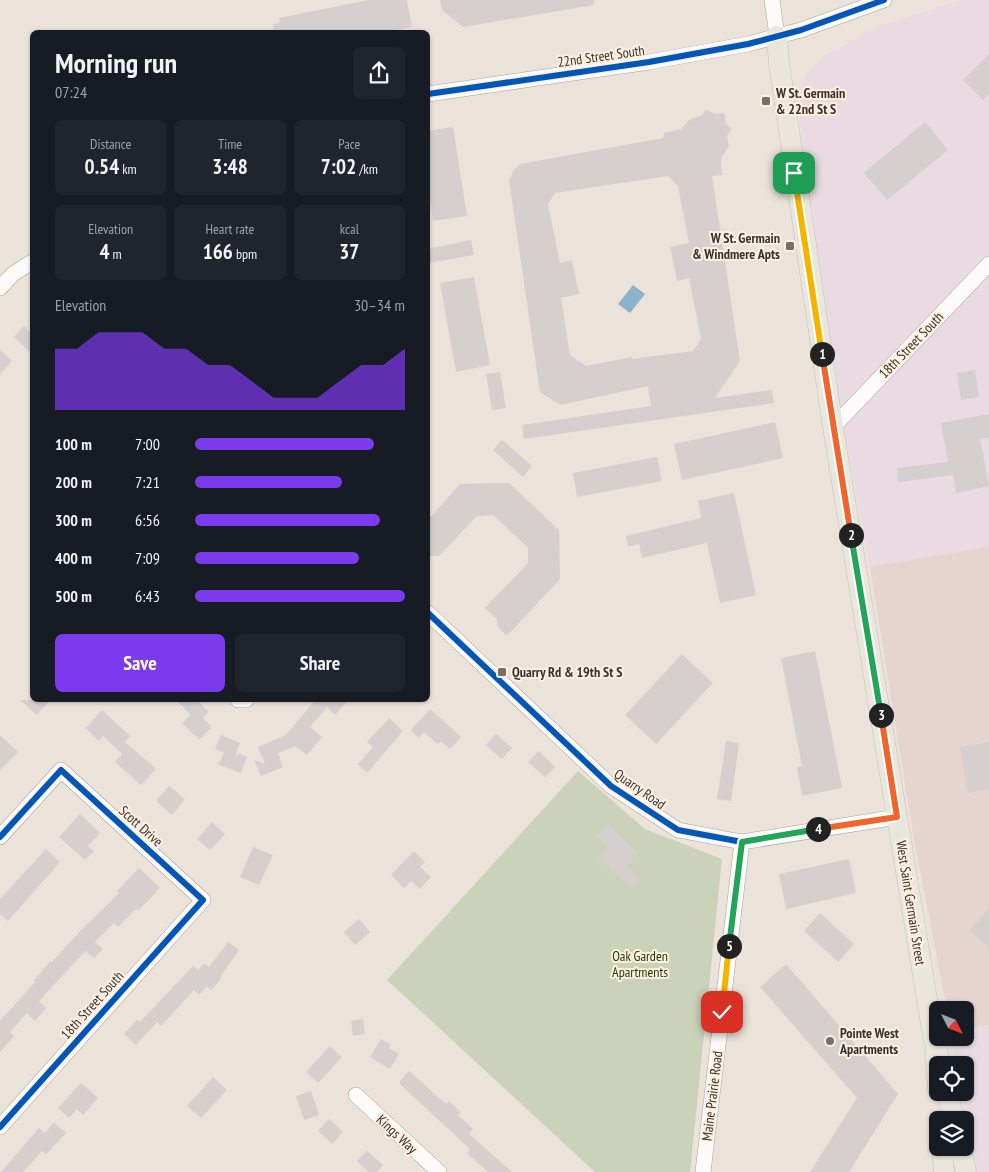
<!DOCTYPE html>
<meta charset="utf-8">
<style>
:root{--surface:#171b24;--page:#20242c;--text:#f1f3f6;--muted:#9ea1a6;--accent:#7c3aed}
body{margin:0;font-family:"PT Sans Narrow",sans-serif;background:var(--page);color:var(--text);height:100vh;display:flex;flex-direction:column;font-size:19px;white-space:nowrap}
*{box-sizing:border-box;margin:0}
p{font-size:16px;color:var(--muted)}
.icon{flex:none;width:28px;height:28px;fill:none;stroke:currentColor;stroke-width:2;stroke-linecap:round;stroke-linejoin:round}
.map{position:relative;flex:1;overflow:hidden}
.side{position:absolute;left:30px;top:30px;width:400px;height:672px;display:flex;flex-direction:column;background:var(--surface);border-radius:8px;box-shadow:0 1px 4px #0004}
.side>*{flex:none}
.needle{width:32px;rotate:132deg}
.tools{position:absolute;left:929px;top:1001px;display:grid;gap:10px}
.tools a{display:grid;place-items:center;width:45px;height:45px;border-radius:8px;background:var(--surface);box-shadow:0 1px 4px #0004;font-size:25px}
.pin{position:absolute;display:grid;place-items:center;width:42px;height:42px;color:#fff;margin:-21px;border-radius:10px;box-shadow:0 2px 8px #0006}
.km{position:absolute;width:25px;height:25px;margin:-12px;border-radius:50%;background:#222;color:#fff;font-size:14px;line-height:25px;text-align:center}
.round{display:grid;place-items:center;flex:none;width:52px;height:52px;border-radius:8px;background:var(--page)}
.headline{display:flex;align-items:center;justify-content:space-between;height:85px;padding:0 25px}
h1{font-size:28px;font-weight:700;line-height:38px}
.stats{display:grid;grid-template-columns:repeat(3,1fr);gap:8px;height:85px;padding:5px 25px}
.stats div{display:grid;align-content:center;border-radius:8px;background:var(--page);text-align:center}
.stats b{font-size:21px;font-weight:700}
.stats small{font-size:14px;font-weight:400}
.stats p{font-size:14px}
.chart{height:140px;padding:10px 25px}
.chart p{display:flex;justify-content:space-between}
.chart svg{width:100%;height:90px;margin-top:5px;fill:var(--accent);opacity:.7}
.primary-button{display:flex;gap:10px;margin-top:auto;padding:10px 25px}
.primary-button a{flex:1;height:58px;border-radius:8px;background:var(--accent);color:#fff;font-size:20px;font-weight:700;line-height:58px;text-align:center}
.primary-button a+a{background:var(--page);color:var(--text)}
ul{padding:0 25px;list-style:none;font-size:16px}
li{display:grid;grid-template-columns:80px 60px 1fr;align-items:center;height:38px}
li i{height:12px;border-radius:6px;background:var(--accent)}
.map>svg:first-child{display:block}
.commercial{fill:#e9dbe1}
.industrial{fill:#e6d4cf}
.green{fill:#cbd2ba}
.water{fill:#8cb3cb}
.building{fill:#d5cfce;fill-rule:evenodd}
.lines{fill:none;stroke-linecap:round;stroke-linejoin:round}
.minor-casing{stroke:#a8a29b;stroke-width:16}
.major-casing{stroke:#c4c0bc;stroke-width:21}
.minor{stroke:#fcfbf9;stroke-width:15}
.major{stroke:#ebe6dc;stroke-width:20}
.cycleway-casing{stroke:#fef0e1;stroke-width:9}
.cycleway{stroke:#0057b8;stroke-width:6}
.split-1-casing{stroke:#fff;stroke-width:10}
.split-2-casing{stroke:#fff;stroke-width:10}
.split-3-casing{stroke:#fff;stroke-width:10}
.split-4-casing{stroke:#fff;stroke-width:10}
.split-5-casing{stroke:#fff;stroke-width:10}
.split-6-casing{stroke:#fff;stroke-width:10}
.split-1{stroke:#f5b400;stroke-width:6}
.split-2{stroke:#f0652b;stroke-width:6}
.split-3{stroke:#22a559;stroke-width:6}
.split-4{stroke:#f0652b;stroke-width:6}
.split-5{stroke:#22a559;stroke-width:6}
.split-6{stroke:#f5b400;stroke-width:6}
.poi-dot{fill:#767069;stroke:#fef0e1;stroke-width:2}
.labels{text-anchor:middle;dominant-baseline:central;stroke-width:4;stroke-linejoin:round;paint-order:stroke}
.street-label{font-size:14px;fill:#37322c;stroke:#fef0e1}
.poi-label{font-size:14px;font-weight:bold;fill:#37322c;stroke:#fef0e1;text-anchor:start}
.park-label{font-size:14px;fill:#213c00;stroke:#fef0e1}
</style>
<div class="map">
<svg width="989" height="1172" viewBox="0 0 989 1172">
<rect width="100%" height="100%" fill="#ebe3da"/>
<!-- commercial -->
<g class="commercial">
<polygon points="961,0 989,0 989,547 870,567 840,407 800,124 799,95 807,72 825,55 880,26"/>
<polygon points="989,1025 989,1172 974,1172 961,1093 965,1092 965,1065 956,1065 952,1038 965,1038 965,1029"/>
</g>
<!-- industrial -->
<polygon class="industrial" points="989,547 989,1025 965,1029 965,1010 947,1010 913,834 870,567"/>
<!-- green -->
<polygon class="green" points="578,771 645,829 722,859 690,1172 595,1172 387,980"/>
<!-- water -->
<polygon class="water" points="633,285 645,294 630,313 618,304"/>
<!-- building -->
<g class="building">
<polygon points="369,0 407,0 412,27 384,32 274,32 273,24 280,23 279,18"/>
<polygon points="440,0 594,0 594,5 463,27 442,10"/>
<polygon points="989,54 989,94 983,100 963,80"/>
<path d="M 706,110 L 715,114 L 724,113 L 726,124 L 732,129 L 727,136 L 729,146 L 721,158 L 722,175 L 712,176 L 740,361 L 715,398 L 772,390 L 774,403 L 524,439 L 522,425 L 651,406 L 648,386 L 560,405 L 540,392 L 509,180 L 514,170 L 520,164 L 663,138 L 664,133 L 682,129 L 690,119 L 701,116 ZM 668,176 L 678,186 L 689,243 L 670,247 L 677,281 L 689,278 L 701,339 L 693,351 L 632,359 L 632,357 L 586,366 L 570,355 L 561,298 L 579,294 L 572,260 L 560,263 L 548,204 L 555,193 Z"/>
<polygon points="925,122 948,150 887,200 864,173"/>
<polygon points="453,127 467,216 433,221 428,185 428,131"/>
<polygon points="471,240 474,255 428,263 428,249"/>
<polygon points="474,277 490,365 456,372 440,283"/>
<polygon points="24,326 32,334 32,354 14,337"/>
<polygon points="0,350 12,361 0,374"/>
<polygon points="975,370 979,397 961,400 957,373"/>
<polygon points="500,372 506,408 492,410 486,374"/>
<polygon points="989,414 989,438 980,439 989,486 956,493 953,475 898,482 897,468 948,462 941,423"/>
<polygon points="775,422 783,458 682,480 674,444"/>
<polygon points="502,440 532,466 523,477 493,450"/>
<polygon points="657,457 662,481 577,497 573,473"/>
<polygon points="509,483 559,530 560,579 507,636 497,626 497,619 485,608 528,563 528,548 493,515 477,516 439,556 428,556 428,520 460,484"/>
<polygon points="734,493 756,595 720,603 707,543 642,558 639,544 628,547 626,536 701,518 698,501"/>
<polygon points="815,651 842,788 802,796 797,767 802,766 781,658"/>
<polygon points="682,654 713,683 656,744 625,715"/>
<polygon points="20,700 50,700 37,715"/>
<polygon points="176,700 197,700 209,712 203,718 212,727 199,740 182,723 191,715"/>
<polygon points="315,700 348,700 335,715 327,707 310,727 322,737 307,755 295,746 278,753 283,767 261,776 254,760 265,764 258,747 286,735"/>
<polygon points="430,709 461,737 450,749 441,741 438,744 424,732 419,738 411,730"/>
<polygon points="102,710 130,736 125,742 156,769 141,785 115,762 122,754 103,736 99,741 86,728"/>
<polygon points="389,718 403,731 367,773 358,764 373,747 367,742"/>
<polygon points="496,734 512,748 502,759 486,745"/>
<polygon points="0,735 18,752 0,770"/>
<polygon points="221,735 240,743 235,756 240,754 247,757 241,773 217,764 220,762 224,752 215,749"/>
<polygon points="726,741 739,743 731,801 717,799"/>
<polygon points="989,742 989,789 968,793 960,747"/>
<polygon points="539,751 555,767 545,777 528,762"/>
<polygon points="169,786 185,799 172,815 156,801"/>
<polygon points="80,814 100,833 88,846 94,851 85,860 59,837"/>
<polygon points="212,822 225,834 210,850 197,839"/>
<polygon points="607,824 638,853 627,866 640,878 630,888 598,858 608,847 596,836"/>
<polygon points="253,847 273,855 259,885 240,877"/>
<polygon points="46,849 60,862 8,921 0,914 0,899"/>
<polygon points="414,851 425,862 420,867 431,877 420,889 411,881 404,888 391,875"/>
<polygon points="849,859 856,893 786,909 779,874"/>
<polygon points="139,868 160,888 138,911 136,909 118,927 114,923 95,942 103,949 94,958 86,951 74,963 39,1001 46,1008 35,1021 27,1013 10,1032 14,1036 0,1052 0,1021 35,982 34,980 51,961 52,962 81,930 119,893 117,891"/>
<polygon points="989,908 989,948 970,930"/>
<polygon points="820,913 854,944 838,962 804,931"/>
<polygon points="359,919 370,932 355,945 344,932"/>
<polygon points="228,942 239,950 220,977 221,979 211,990 207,986 199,995 194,990 161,1026 157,1022 136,1045 124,1034 137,1020 140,1022 193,966 198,970 204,963 209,967"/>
<polygon points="786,964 898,1094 849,1172 810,1172 857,1098 760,987"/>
<polygon points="363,1019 365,1034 353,1036 351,1021"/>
<polygon points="381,1039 391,1045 389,1048 399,1054 390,1069 370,1057"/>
<polygon points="330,1046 342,1057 318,1083 306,1072"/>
<polygon points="409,1071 446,1104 449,1101 461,1112 458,1115 473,1129 469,1134 512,1172 488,1172 467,1153 470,1149 400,1084 400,1081"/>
<polygon points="213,1077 227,1090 201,1118 187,1106"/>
<polygon points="81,1083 98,1098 83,1115 77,1109 69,1118 58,1108"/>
<polygon points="311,1091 319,1115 304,1120 296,1096"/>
<polygon points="329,1119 343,1132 332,1144 318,1131"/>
<polygon points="54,1122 66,1133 46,1154 42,1151 23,1172 1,1172 39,1128 45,1133"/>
<polygon points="367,1151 383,1165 377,1172 369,1172 357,1161"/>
</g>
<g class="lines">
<defs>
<g id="minor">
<polyline points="772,0 777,36"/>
<polyline points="428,94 649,62 748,44 801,30 884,0"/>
<polyline points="0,288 13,274 32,262"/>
<polyline points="833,427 989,264"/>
<polyline points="428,613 611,786 678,830 742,842 897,817"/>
<polyline points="238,700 246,700"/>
<polyline points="0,837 61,770 203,900 0,1127"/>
<polyline points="356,1095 439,1172"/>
<polyline points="703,1172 742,842"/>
</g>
<g id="major">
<polyline points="777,36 779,63 833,427 933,1036 941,1065"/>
<polyline points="935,1053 938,1089"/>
<polyline points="947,1092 954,1120"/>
<polyline points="942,1148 944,1172"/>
<polyline points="961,1148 966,1172"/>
</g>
</defs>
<!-- minor casing -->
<use href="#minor" class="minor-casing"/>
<!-- major casing -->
<use href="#major" class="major-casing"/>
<!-- minor -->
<use href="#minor" class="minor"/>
<!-- major -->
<use href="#major" class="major"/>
<defs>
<g id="cycleway">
<polyline points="428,94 649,62 748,44 801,30 884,0"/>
<polyline points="428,613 611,786 678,830 742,842 897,817"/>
<polyline points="0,837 61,770 203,900 0,1127"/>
</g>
</defs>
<!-- cycleway casing -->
<use href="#cycleway" class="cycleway-casing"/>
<!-- cycleway -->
<use href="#cycleway" class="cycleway"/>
</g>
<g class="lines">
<defs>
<polyline id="split-1" points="794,173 822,354"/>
<polyline id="split-2" points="822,354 851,535"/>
<polyline id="split-3" points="851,535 881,715"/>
<polyline id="split-4" points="818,829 897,817 881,715"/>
<polyline id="split-5" points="729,946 742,842 818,829"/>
<polyline id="split-6" points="722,1012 729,946"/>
</defs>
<!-- split-1 casing -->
<use href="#split-1" class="split-1-casing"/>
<!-- split-2 casing -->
<use href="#split-2" class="split-2-casing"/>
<!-- split-3 casing -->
<use href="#split-3" class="split-3-casing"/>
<!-- split-4 casing -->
<use href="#split-4" class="split-4-casing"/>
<!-- split-5 casing -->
<use href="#split-5" class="split-5-casing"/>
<!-- split-6 casing -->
<use href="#split-6" class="split-6-casing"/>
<!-- split-1 -->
<use href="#split-1" class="split-1"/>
<!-- split-2 -->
<use href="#split-2" class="split-2"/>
<!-- split-3 -->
<use href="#split-3" class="split-3"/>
<!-- split-4 -->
<use href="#split-4" class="split-4"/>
<!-- split-5 -->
<use href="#split-5" class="split-5"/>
<!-- split-6 -->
<use href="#split-6" class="split-6"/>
</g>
<!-- markers -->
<g class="poi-dot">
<rect x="761" y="96" width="10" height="10" rx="2.5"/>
<rect x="785" y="241" width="10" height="10" rx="2.5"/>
<rect x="497" y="667" width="10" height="10" rx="2.5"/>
<circle cx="830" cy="1041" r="5"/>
</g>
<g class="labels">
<!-- street labels -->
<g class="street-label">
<text transform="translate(601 56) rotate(-8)">22nd Street South</text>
<text transform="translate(911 345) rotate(-46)">18th Street South</text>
<text transform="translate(640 789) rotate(35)">Quarry Road</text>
<text transform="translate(141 826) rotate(42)">Scott Drive</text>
<text transform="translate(911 903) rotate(81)">West Saint Germain Street</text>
<text transform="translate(92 1005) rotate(-48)">18th Street South</text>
<text transform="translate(712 1096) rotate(-83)">Maine Prairie Road</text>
<text transform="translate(397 1134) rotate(43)">Kings Way</text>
</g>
<!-- poi labels -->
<g class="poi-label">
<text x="776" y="93">W St. Germain<tspan x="776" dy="16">&amp; 22nd St S</tspan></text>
<text x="780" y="238" text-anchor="end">W St. Germain<tspan x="780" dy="16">&amp; Windmere Apts</tspan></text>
<text x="512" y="672">Quarry Rd &amp; 19th St S</text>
<text x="840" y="1033">Pointe West<tspan x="840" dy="16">Apartments</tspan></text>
</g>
<!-- park labels -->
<g class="park-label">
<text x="640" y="956">Oak Garden<tspan x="640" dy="16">Apartments</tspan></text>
</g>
</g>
</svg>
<div class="tools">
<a><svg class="needle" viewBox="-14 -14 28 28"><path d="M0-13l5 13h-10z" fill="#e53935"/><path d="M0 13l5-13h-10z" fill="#9ea1a6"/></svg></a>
<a><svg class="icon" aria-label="locate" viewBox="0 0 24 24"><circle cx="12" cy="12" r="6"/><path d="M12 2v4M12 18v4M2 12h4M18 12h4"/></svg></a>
<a><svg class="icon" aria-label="layers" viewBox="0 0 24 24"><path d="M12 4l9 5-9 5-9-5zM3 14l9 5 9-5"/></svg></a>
</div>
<div class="pin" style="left:794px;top:173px;background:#1e9e55"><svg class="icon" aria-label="arrive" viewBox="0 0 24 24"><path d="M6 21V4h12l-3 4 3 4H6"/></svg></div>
<div class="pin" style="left:722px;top:1012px;background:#d93025"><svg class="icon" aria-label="check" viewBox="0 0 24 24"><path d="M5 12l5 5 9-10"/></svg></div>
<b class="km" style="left:822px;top:354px">1</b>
<b class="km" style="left:851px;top:535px">2</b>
<b class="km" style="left:881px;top:715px">3</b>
<b class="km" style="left:818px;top:829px">4</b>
<b class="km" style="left:729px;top:946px">5</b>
<section class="side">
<div class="headline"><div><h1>Morning run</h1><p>07:24</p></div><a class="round"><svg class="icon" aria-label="share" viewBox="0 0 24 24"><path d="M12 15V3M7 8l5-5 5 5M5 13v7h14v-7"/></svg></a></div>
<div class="stats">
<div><p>Distance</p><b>0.54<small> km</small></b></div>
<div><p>Time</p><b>3:48</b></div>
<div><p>Pace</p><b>7:02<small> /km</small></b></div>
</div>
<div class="stats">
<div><p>Elevation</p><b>4<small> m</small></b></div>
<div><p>Heart rate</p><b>166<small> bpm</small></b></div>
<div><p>kcal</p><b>37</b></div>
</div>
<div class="chart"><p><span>Elevation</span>30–34 m</p>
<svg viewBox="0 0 160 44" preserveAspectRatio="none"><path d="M0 44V14L10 14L20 6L30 6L40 6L50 14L60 14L70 22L80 22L90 30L100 38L110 38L120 38L130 30L140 22L150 22L160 14V44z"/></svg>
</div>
<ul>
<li><b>100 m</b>7:00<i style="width:85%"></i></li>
<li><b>200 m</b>7:21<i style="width:70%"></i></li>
<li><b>300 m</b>6:56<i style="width:88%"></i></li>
<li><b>400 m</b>7:09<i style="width:78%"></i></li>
<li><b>500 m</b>6:43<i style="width:100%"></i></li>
</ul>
<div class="primary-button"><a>Save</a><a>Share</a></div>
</section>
</div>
